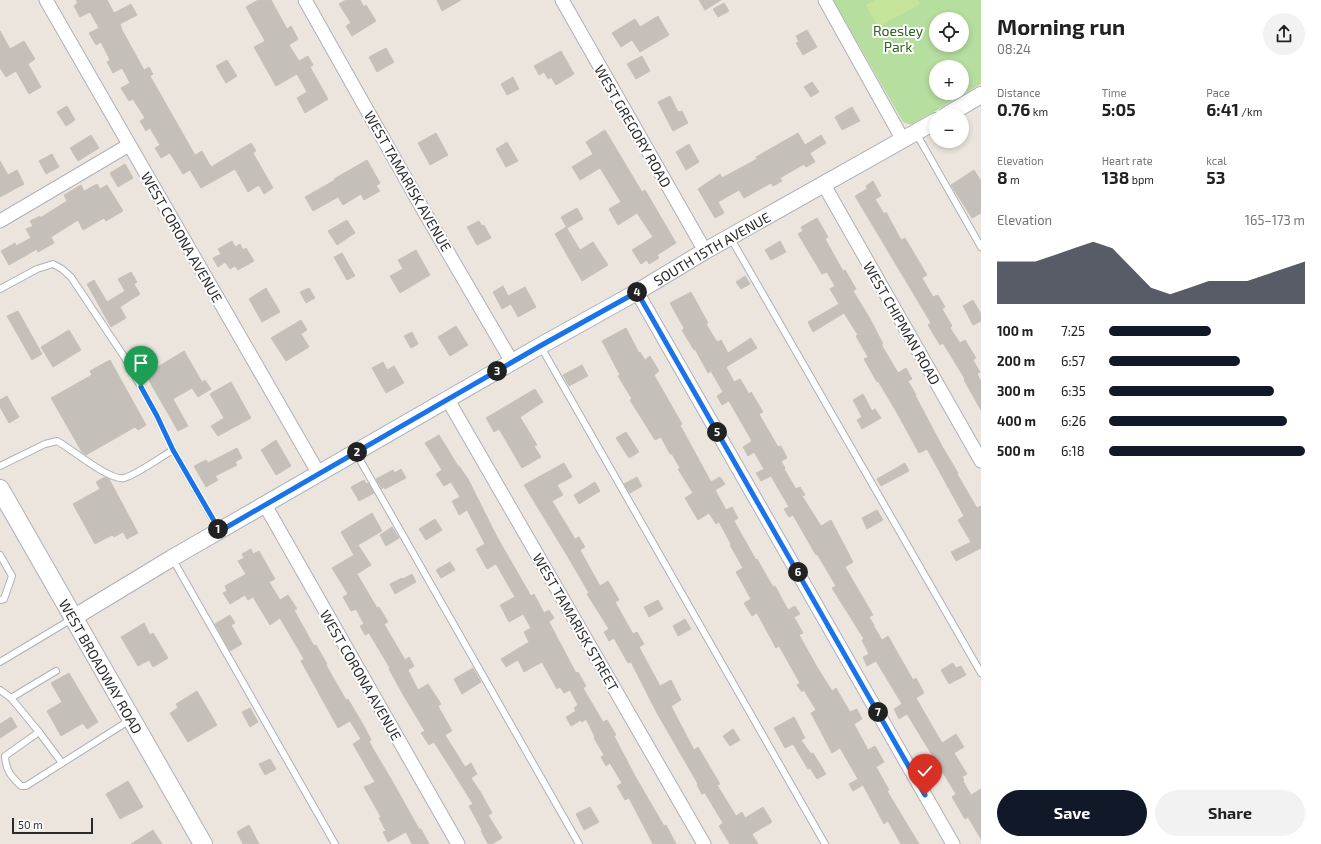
<!DOCTYPE html>
<meta charset="utf-8">
<style>
:root{--surface:#fff;--page:#f2f2f2;--text:#202124;--muted:#757577;--accent:#111827}
body{margin:0;font-family:"Exo 2",sans-serif;background:var(--page);color:var(--text);height:100vh;display:flex;flex-direction:column;font-size:15px;white-space:nowrap}
*{box-sizing:border-box;margin:0}
p{font-size:13px;color:var(--muted)}
.icon{flex:none;width:22px;height:22px;fill:none;stroke:currentColor;stroke-width:2;stroke-linecap:round;stroke-linejoin:round}
.map{position:relative;flex:1;overflow:hidden}
.panel{display:flex;flex-direction:column;background:var(--surface);width:340px}
.panel>*{flex:none}
.controls{position:absolute;left:929px;top:12px;display:grid;gap:8px}
.controls a{display:grid;place-items:center;width:40px;height:40px;border-radius:50%;background:var(--surface);box-shadow:0 2px 6px #0003;font-size:20px}
.scale{position:absolute;left:12px;bottom:10px;width:81px;box-sizing:border-box;padding-left:4px;border:2px solid #2a2a2a;border-top:0;font-size:11px;line-height:14px;white-space:nowrap;color:#2a2a2a;-webkit-text-stroke:3px #fff;paint-order:stroke}
.pin{position:absolute;display:grid;place-items:center;width:34px;height:34px;color:#fff;margin:-41px -17px;border-radius:50% 50% 50% 0;rotate:-45deg;box-shadow:0 0 4px #0007}
.pin .icon{rotate:45deg}
.km{position:absolute;width:20px;height:20px;margin:-10px;border-radius:50%;background:#222;color:#fff;font-size:11px;line-height:20px;text-align:center}
.round{display:grid;place-items:center;flex:none;width:42px;height:42px;border-radius:21px;background:var(--page)}
.summary{display:flex;align-items:center;justify-content:space-between;height:68px;padding:0 16px}
h1{font-size:22px;font-weight:700;line-height:30px}
.figures{display:grid;grid-template-columns:repeat(3,1fr);gap:6px;height:68px;padding:4px 16px}
.figures div{display:grid;align-content:center}
.figures b{font-size:17px;font-weight:700}
.figures small{font-size:11px;font-weight:400}
.figures p{font-size:11px}
.chart{height:112px;padding:8px 16px}
.chart p{display:flex;justify-content:space-between}
.chart svg{width:100%;height:72px;margin-top:4px;fill:var(--accent);opacity:.7}
.primary-button{display:flex;gap:8px;margin-top:auto;padding:8px 16px}
.primary-button a{flex:1;height:46px;border-radius:24px;background:var(--accent);color:#fff;font-size:16px;font-weight:700;line-height:46px;text-align:center}
.primary-button a+a{background:var(--page);color:var(--text)}
ul{padding:0 16px;list-style:none;font-size:13px}
li{display:grid;grid-template-columns:64px 48px 1fr;align-items:center;height:30px}
li i{height:10px;border-radius:5px;background:var(--accent)}
main{display:flex;flex:1;min-height:0}
.map>svg:first-child{display:block}
.green{fill:#b6de9e;fill-rule:evenodd}
.pitch{fill:#c7e49b}
.building{fill:#c4bfb9;stroke:#c7c1b7}
.lines{fill:none;stroke-linecap:round;stroke-linejoin:round}
.service-casing{stroke:#aeb0ba;stroke-width:8}
.minor-casing{stroke:#aeb0ba;stroke-width:15}
.tertiary-casing{stroke:#aeb0ba;stroke-width:18}
.secondary-casing{stroke:#aeb0ba;stroke-width:20}
.service{stroke:#fff;stroke-width:6}
.minor{stroke:#fff;stroke-width:13}
.tertiary{stroke:#fff;stroke-width:16}
.secondary{stroke:#fff;stroke-width:18}
.route-casing{stroke:#fff;stroke-width:8}
.route{stroke:#1a73e8;stroke-width:5}
.labels{text-anchor:middle;dominant-baseline:central;stroke-width:4;stroke-linejoin:round;paint-order:stroke}
.park-label{font-size:14px;fill:#306220;stroke:#fff}
.street-label{font-size:14px;fill:#2a2a2a;stroke:#fff}
</style>
<main>
<div class="map">
<svg width="981" height="844" viewBox="0 0 981 844">
<rect width="100%" height="100%" fill="#ebe5de"/>
<!-- green -->
<path class="green" d="M 833,0 L 981,0 L 981,84 L 913,124 L 908,124 L 903,122 ZM 936,19 L 962,19 L 962,45 L 936,45 ZM 936,67 L 962,67 L 962,93 L 936,93 Z"/>
<!-- pitch -->
<polygon class="pitch" points="875,0 918,0 920,4 878,27 866,5"/>
<!-- building -->
<g class="building">
<polygon points="76,0 107,0 114,13 131,4 137,15 120,24 122,30 144,70 149,67 153,74 150,76 195,155 202,151 211,167 251,143 256,151 253,153 273,188 264,194 259,185 248,192 235,169 201,188 190,170 183,174 170,153 161,158 155,148 160,145 150,128 146,131 140,121 145,118 133,99 129,101 121,88 130,83 122,68 113,73 107,62 110,60 101,42 96,45 89,33 99,28 90,12 80,17 74,6 78,3"/>
<polygon points="258,0 271,0 287,29 291,26 298,39 289,45 299,61 308,56 313,65 310,67 328,99 305,113 297,98 307,92 297,74 276,86 254,47 265,41 246,7"/>
<polygon points="346,0 360,0 364,7 366,5 376,21 352,36 346,26 351,23 339,4"/>
<polygon points="437,0 461,0 442,11"/>
<polygon points="699,0 721,0 705,10"/>
<polygon points="724,3 729,11 718,17 713,9"/>
<polygon points="658,16 669,35 640,52 632,40 621,47 612,33 635,19 640,27"/>
<polygon points="807,30 817,47 803,55 796,43 799,42 796,36"/>
<polygon points="0,31 10,49 24,41 35,59 28,64 41,87 29,94 16,71 6,77 0,68"/>
<polygon points="386,48 394,62 377,72 369,57"/>
<polygon points="561,51 574,74 556,85 551,77 548,79 544,72 539,75 534,66"/>
<polygon points="642,56 650,71 636,79 627,64"/>
<polygon points="227,60 237,76 226,83 216,66"/>
<polygon points="513,77 519,89 507,95 501,84"/>
<polygon points="812,82 819,92 811,97 804,87"/>
<polygon points="670,96 678,112 682,111 688,123 673,131 658,102"/>
<polygon points="67,106 75,120 66,126 57,112"/>
<polygon points="852,107 860,121 842,130 835,117"/>
<polygon points="605,130 642,192 645,190 676,243 657,255 659,258 649,264 647,260 641,264 632,250 653,237 637,213 618,225 609,209 621,202 600,168 580,180 572,167 593,154 586,142"/>
<polygon points="436,133 448,155 430,165 418,143"/>
<polygon points="798,133 805,145 821,135 826,143 810,153 815,162 806,167 804,164 780,178 782,181 773,186 771,183 744,198 739,190 718,202 724,213 715,218 698,189 720,174 722,178 757,159 756,157"/>
<polygon points="91,135 99,148 78,161 70,148"/>
<polygon points="507,142 518,161 506,167 496,149"/>
<polygon points="689,144 699,162 686,170 676,152"/>
<polygon points="52,154 59,167 46,174 39,161"/>
<polygon points="367,160 380,183 376,186 380,191 364,200 361,194 343,205 338,197 313,211 305,197 335,180 334,179"/>
<polygon points="0,161 8,175 17,170 24,184 0,197"/>
<polygon points="125,164 133,178 118,187 110,173"/>
<polygon points="974,170 981,181 981,213 972,218 951,185"/>
<polygon points="873,181 881,196 875,199 884,214 886,212 901,240 905,238 927,275 922,278 933,297 938,295 945,307 942,309 952,326 950,328 960,343 965,340 976,358 973,360 980,372 977,374 981,381 981,410 964,380 965,379 943,343 940,345 928,325 931,323 855,196 867,189 866,186"/>
<polygon points="97,184 100,189 107,185 123,211 106,221 104,218 83,230 78,220 51,237 54,243 38,252 37,249 9,265 1,251 15,243 16,246 31,238 26,229 33,226 30,221 40,216 40,218 67,201 64,195 81,185 84,191"/>
<polygon points="577,208 583,219 567,228 561,217"/>
<polygon points="817,218 828,237 825,239 843,271 845,270 856,289 853,291 869,317 883,344 881,344 898,373 906,368 912,379 908,381 916,395 915,395 943,448 958,473 957,474 977,508 981,506 981,548 956,561 951,552 971,542 958,520 964,516 927,449 919,453 896,411 878,381 877,382 864,359 868,357 856,336 858,335 844,313 813,332 808,322 839,304 830,289 835,286 827,272 822,274 798,234 803,231 801,227"/>
<polygon points="347,220 355,233 337,245 328,231"/>
<polygon points="479,221 482,226 484,225 491,238 477,245 467,227"/>
<polygon points="566,227 580,250 593,242 608,265 582,281 555,234"/>
<polygon points="232,241 235,247 240,244 243,250 246,248 254,261 238,270 235,266 230,269 225,262 218,267 213,258 221,254 218,249"/>
<polygon points="780,241 786,252 771,260 765,250"/>
<polygon points="416,250 430,275 400,293 390,276 403,269 398,260"/>
<polygon points="342,253 355,276 347,280 334,257"/>
<polygon points="131,272 137,282 134,284 140,294 120,307 126,318 111,327 87,284 94,280 107,302 125,291 118,279"/>
<polygon points="745,276 750,284 741,289 736,282"/>
<polygon points="503,286 508,296 525,287 536,307 518,317 511,304 502,309 493,292"/>
<polygon points="266,288 280,312 262,322 249,299"/>
<polygon points="309,288 315,298 306,303 300,292"/>
<polygon points="691,292 708,323 706,324 717,342 721,340 728,353 751,338 757,348 726,367 734,382 740,379 749,394 751,392 763,412 759,414 778,447 781,446 787,458 781,461 785,468 784,469 796,489 800,487 805,495 802,496 821,526 831,520 853,562 845,567 873,615 869,617 874,625 873,625 882,640 888,636 913,680 916,678 924,693 916,698 942,743 956,734 964,747 954,753 967,774 962,777 964,780 963,781 971,795 981,789 981,839 968,817 965,819 952,797 956,794 907,714 899,719 894,709 902,704 876,661 867,666 863,657 869,654 862,640 864,639 832,588 836,586 817,554 816,555 793,515 789,517 784,509 789,507 771,476 761,481 756,473 764,469 754,452 748,456 743,447 752,441 729,401 722,405 717,396 723,392 711,371 708,373 695,349 694,350 682,330 684,328 670,303"/>
<polygon points="973,300 981,314 981,321 973,325 963,306"/>
<polygon points="18,311 42,354 32,360 7,316"/>
<polygon points="301,320 307,330 301,334 309,347 286,361 271,338"/>
<polygon points="456,326 468,345 450,356 438,337"/>
<polygon points="626,328 639,353 640,352 645,360 650,356 659,371 654,375 682,424 680,425 711,482 720,477 725,484 715,490 726,510 732,507 738,518 734,521 756,560 757,559 773,587 775,586 788,610 795,606 800,614 794,617 803,633 799,635 817,667 832,691 836,688 850,712 857,709 862,719 854,724 868,750 875,746 884,762 876,767 889,790 887,791 919,844 901,844 888,821 884,824 863,785 853,791 849,784 858,779 840,748 832,753 811,713 816,710 804,690 802,692 797,685 800,683 779,646 776,648 757,613 752,616 744,603 751,599 736,572 743,568 730,545 731,544 719,522 716,524 709,513 698,520 685,498 693,493 678,469 680,468 672,454 670,454 661,437 655,440 630,400 632,399 618,376 620,375 602,341"/>
<polygon points="69,330 81,350 53,367 41,347"/>
<polygon points="412,332 418,344 411,348 404,336"/>
<polygon points="184,351 202,382 205,380 211,389 198,397 192,388 173,399 188,426 178,431 139,363 150,357 156,368"/>
<polygon points="110,360 146,425 138,430 135,427 86,455 82,452 51,398 92,375 90,371"/>
<polygon points="383,362 387,370 394,366 404,383 386,393 372,368"/>
<polygon points="582,365 588,376 569,386 563,375"/>
<polygon points="231,382 251,418 218,436 211,426 224,418 210,394"/>
<polygon points="535,389 543,402 520,417 537,445 534,446 541,457 522,468 499,429 494,432 486,418"/>
<polygon points="863,394 872,411 875,409 881,418 862,429 857,420 862,417 853,400"/>
<polygon points="7,396 19,417 9,423 0,407 0,400"/>
<polygon points="626,432 639,452 629,458 616,438"/>
<polygon points="439,435 458,466 459,466 468,479 497,537 531,596 534,594 544,613 549,610 554,618 549,622 576,673 578,672 586,686 583,688 603,722 607,720 616,735 614,736 635,776 664,826 666,825 676,844 653,844 629,798 625,800 617,786 622,783 610,763 606,766 601,757 604,755 594,738 595,737 586,719 582,722 581,720 571,726 566,717 576,711 574,708 578,705 570,690 564,693 560,687 557,689 542,662 524,672 518,660 506,667 501,659 529,642 524,632 531,628 523,614 509,622 500,605 515,597 496,564 487,569 476,549 485,544 467,510 459,515 452,501 460,497 451,482 444,486 436,474 442,470 425,443"/>
<polygon points="276,440 291,466 276,475 261,450"/>
<polygon points="237,448 242,458 235,462 237,465 215,476 218,480 206,487 194,466 206,460 208,463"/>
<polygon points="564,463 572,477 557,485 563,495 552,501 575,539 579,537 585,547 580,550 600,586 608,581 619,600 615,602 633,634 637,632 644,644 639,647 660,686 671,680 681,700 671,706 694,750 698,747 720,784 717,785 736,816 742,812 745,818 763,807 772,822 752,834 758,844 730,844 719,826 723,823 705,793 702,794 697,785 698,784 657,713 631,662 628,663 614,638 609,641 604,632 609,629 587,594 589,593 568,557 524,485"/>
<polygon points="905,463 909,471 881,486 877,479"/>
<polygon points="401,469 406,478 385,489 384,487 382,489 376,479 393,470 395,473"/>
<polygon points="105,477 109,479 138,533 127,539 123,532 114,537 112,535 95,544 73,504 100,489 96,482"/>
<polygon points="637,477 642,486 630,493 624,484"/>
<polygon points="364,480 366,484 368,483 374,493 359,501 351,487"/>
<polygon points="595,482 600,491 579,504 574,495"/>
<polygon points="877,510 883,520 867,529 862,518"/>
<polygon points="372,513 382,531 358,545 371,565 357,574 377,608 379,607 388,622 384,624 405,660 409,657 414,666 408,670 418,690 428,684 441,704 438,706 452,731 445,735 465,767 471,763 477,774 471,778 481,793 492,813 488,815 502,838 492,844 488,844 481,831 482,830 469,806 473,804 448,764 434,742 429,745 421,733 425,731 405,698 389,669 390,668 369,633 365,635 360,626 364,624 356,609 351,611 343,597 348,594 332,568 354,555 341,532"/>
<polygon points="435,519 442,530 426,540 419,529"/>
<polygon points="392,527 399,538 386,546 380,535"/>
<polygon points="251,549 253,554 259,551 275,579 269,582 280,600 288,595 297,609 294,610 314,646 316,645 327,664 326,665 346,700 348,699 365,728 371,740 369,741 372,747 391,779 419,829 421,829 429,844 412,844 406,832 388,842 383,832 386,831 379,818 381,817 364,787 375,782 353,744 361,739 350,721 338,728 301,661 304,659 280,618 270,625 253,597 248,600 245,595 230,604 223,593 227,591 225,586 246,574 238,561 244,558 242,554"/>
<polygon points="450,562 455,570 441,578 436,570"/>
<polygon points="412,574 416,582 395,594 390,584 402,578 403,579"/>
<polygon points="658,600 663,609 649,617 644,607"/>
<polygon points="230,615 235,623 231,625 242,644 230,651 215,624"/>
<polygon points="685,619 691,629 678,636 673,626"/>
<polygon points="144,623 150,635 153,633 168,658 153,667 149,660 138,666 121,637"/>
<polygon points="953,663 956,668 961,666 966,675 949,684 941,670"/>
<polygon points="473,668 481,682 462,694 454,679"/>
<polygon points="69,673 98,722 87,729 83,723 61,736 47,711 62,702 51,683"/>
<polygon points="197,691 217,725 188,742 170,713 178,708 176,704"/>
<polygon points="250,708 258,722 250,727 242,712"/>
<polygon points="11,717 17,727 0,738 0,724"/>
<polygon points="794,717 805,738 801,740 811,754 813,753 826,774 817,779 810,768 808,769 793,744 785,748 774,728"/>
<polygon points="733,729 740,740 730,746 723,736"/>
<polygon points="270,759 276,769 265,775 259,764"/>
<polygon points="128,781 143,807 120,819 106,794"/>
<polygon points="590,807 599,822 584,830 576,814"/>
<polygon points="249,825 259,844 243,844 237,832"/>
<polygon points="153,830 162,844 131,844"/>
</g>
<g class="lines">
<defs>
<g id="service">
<polyline points="916,133 981,247"/>
<polyline points="730,237 981,673"/>
<polyline points="0,289 37,269 53,264 62,269 71,277 125,358 157,416 173,450"/>
<polyline points="541,347 825,844"/>
<polyline points="356,453 579,844"/>
<path d="M 0,466 L 45,444 L 57,441 C 72,449 109,481 124,478 C 136,475 161,457 173,450 L 219,530"/>
<polyline points="0,555 12,576 4,599 0,600"/>
<polyline points="172,558 335,844"/>
<polyline points="0,662 72,619"/>
<path d="M 0,690 L 11,698 L 39,732 L 5,756 C 6,771 10,775 21,786 L 26,786 L 130,720"/>
<polyline points="11,698 56,671"/>
<polyline points="39,732 62,763"/>
</g>
<g id="minor">
<polyline points="46,0 319,474"/>
<polyline points="305,0 425,213 512,362"/>
<polyline points="562,0 705,251"/>
<polyline points="825,0 903,140"/>
<polyline points="824,185 981,461"/>
<polyline points="0,221 129,145"/>
<polyline points="637,292 953,844"/>
<polyline points="448,400 704,844"/>
<polyline points="265,505 458,844"/>
</g>
<g id="tertiary">
<polyline points="947,115 981,95"/>
<path id="s1" d="M 73,618 L 172,558 L 540,346 L 637,292 L 705,251 L 936,121"/>
</g>
<g id="secondary">
<path id="s2" d="M 0,489 L 203,844"/>
</g>
</defs>
<!-- service casing -->
<use href="#service" class="service-casing"/>
<!-- minor casing -->
<use href="#minor" class="minor-casing"/>
<!-- tertiary casing -->
<use href="#tertiary" class="tertiary-casing"/>
<!-- secondary casing -->
<use href="#secondary" class="secondary-casing"/>
<!-- service -->
<use href="#service" class="service"/>
<!-- minor -->
<use href="#minor" class="minor"/>
<!-- tertiary -->
<use href="#tertiary" class="tertiary"/>
<!-- secondary -->
<use href="#secondary" class="secondary"/>
</g>
<g class="lines">
<defs>
<polyline id="route" points="141,387 157,416 173,450 220,531 540,346 637,292 925,795"/>
</defs>
<!-- route casing -->
<use href="#route" class="route-casing"/>
<!-- route -->
<use href="#route" class="route"/>
</g>
<g class="labels">
<!-- park labels -->
<g class="park-label">
<text x="898" y="30">Roesley<tspan x="898" dy="16">Park</tspan></text>
</g>
<!-- street labels -->
<g class="street-label">
<text transform="translate(633 126) rotate(60)">WEST GREGORY ROAD</text>
<text transform="translate(408 181) rotate(60)">WEST TAMARISK AVENUE</text>
<text transform="translate(182 237) rotate(60)">WEST CORONA AVENUE</text>
<text stroke="none"><textPath href="#s1" startOffset="738">SOUTH 15TH AVENUE</textPath></text>
<text transform="translate(902 323) rotate(60)">WEST CHIPMAN ROAD</text>
<text transform="translate(576 622) rotate(60)">WEST TAMARISK STREET</text>
<text stroke="none"><textPath href="#s2" startOffset="204">WEST BROADWAY ROAD</textPath></text>
<text transform="translate(361 675) rotate(60)">WEST CORONA AVENUE</text>
</g>
</g>
</svg>
<div class="controls">
<a><svg class="icon" aria-label="locate" viewBox="0 0 24 24"><circle cx="12" cy="12" r="6"/><path d="M12 2v4M12 18v4M2 12h4M18 12h4"/></svg></a>
<a>+</a>
<a>−</a>
</div>
<div class="scale">50 m</div>
<div class="pin" style="left:141px;top:387px;background:#1e9e55"><svg class="icon" aria-label="arrive" viewBox="0 0 24 24"><path d="M6 21V4h12l-3 4 3 4H6"/></svg></div>
<div class="pin" style="left:925px;top:795px;background:#d93025"><svg class="icon" aria-label="check" viewBox="0 0 24 24"><path d="M5 12l5 5 9-10"/></svg></div>
<b class="km" style="left:218px;top:529px">1</b>
<b class="km" style="left:357px;top:452px">2</b>
<b class="km" style="left:497px;top:371px">3</b>
<b class="km" style="left:637px;top:292px">4</b>
<b class="km" style="left:717px;top:432px">5</b>
<b class="km" style="left:798px;top:572px">6</b>
<b class="km" style="left:878px;top:712px">7</b>
</div>
<section class="panel">
<div class="summary"><div><h1>Morning run</h1><p>08:24</p></div><a class="round"><svg class="icon" aria-label="share" viewBox="0 0 24 24"><path d="M12 15V3M7 8l5-5 5 5M5 13v7h14v-7"/></svg></a></div>
<div class="figures">
<div><p>Distance</p><b>0.76<small> km</small></b></div>
<div><p>Time</p><b>5:05</b></div>
<div><p>Pace</p><b>6:41<small> /km</small></b></div>
</div>
<div class="figures">
<div><p>Elevation</p><b>8<small> m</small></b></div>
<div><p>Heart rate</p><b>138<small> bpm</small></b></div>
<div><p>kcal</p><b>53</b></div>
</div>
<div class="chart"><p><span>Elevation</span>165–173 m</p>
<svg viewBox="0 0 160 44" preserveAspectRatio="none"><path d="M0 44V18L10 18L20 18L30 14L40 10L50 6L60 10L70 22L80 34L90 38L100 34L110 30L120 30L130 30L140 26L150 22L160 18V44z"/></svg>
</div>
<ul>
<li><b>100 m</b>7:25<i style="width:52%"></i></li>
<li><b>200 m</b>6:57<i style="width:67%"></i></li>
<li><b>300 m</b>6:35<i style="width:84%"></i></li>
<li><b>400 m</b>6:26<i style="width:91%"></i></li>
<li><b>500 m</b>6:18<i style="width:100%"></i></li>
</ul>
<div class="primary-button"><a>Save</a><a>Share</a></div>
</section>
</main>
